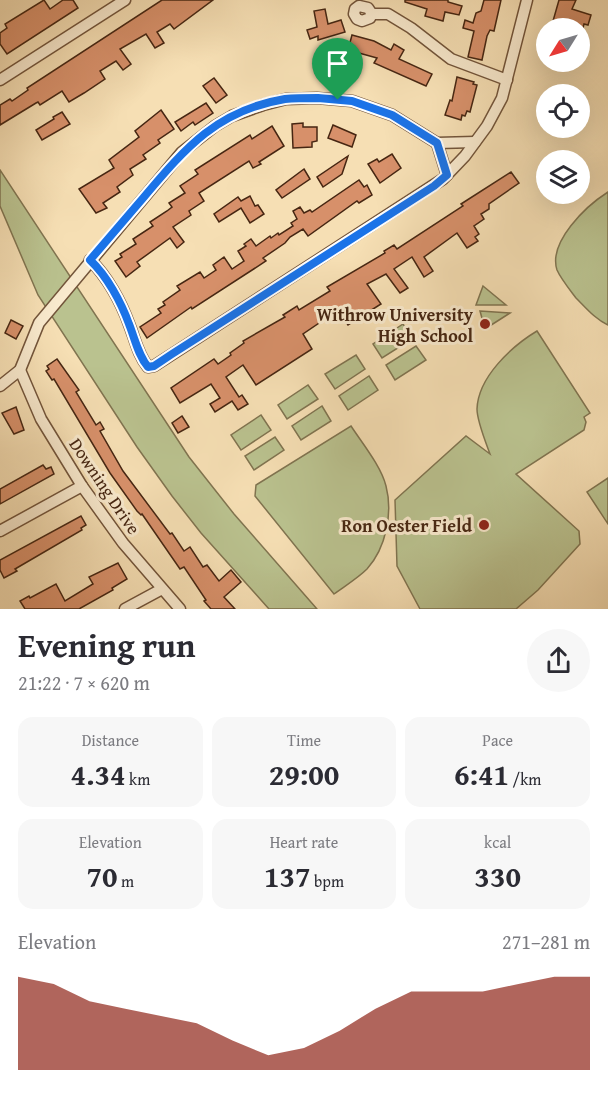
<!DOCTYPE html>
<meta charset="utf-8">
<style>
:root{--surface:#fff;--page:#f7f7f7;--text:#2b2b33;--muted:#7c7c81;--accent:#8f2418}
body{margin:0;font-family:"Gentium Book Plus",serif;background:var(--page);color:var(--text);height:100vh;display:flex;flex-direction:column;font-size:22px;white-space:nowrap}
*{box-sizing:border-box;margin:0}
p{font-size:20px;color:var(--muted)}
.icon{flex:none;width:33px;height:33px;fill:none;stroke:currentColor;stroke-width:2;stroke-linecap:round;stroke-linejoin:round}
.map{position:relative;height:609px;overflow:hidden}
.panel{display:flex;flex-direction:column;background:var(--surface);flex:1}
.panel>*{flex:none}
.needle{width:39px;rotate:233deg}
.controls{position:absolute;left:536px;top:18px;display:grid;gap:12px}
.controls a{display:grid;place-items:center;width:54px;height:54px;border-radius:50%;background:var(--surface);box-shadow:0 6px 24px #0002;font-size:30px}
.pin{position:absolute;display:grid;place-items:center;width:51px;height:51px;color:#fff;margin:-62px -26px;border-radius:50% 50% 50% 0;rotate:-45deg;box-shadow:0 0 6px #0007}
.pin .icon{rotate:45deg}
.round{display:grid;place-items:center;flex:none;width:63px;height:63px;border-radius:32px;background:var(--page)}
.head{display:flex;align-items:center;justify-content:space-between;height:102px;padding:0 18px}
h1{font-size:33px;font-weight:800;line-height:45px}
.metrics{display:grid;grid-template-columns:repeat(3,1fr);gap:9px;height:102px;padding:6px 18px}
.metrics div{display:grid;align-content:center;border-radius:15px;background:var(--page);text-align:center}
.metrics b{font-size:30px;font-weight:800}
.metrics small{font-size:16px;font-weight:400}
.metrics p{font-size:16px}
.chart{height:168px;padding:12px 18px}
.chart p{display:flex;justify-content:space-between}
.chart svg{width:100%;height:108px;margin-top:6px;fill:var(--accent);opacity:.7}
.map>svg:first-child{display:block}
.green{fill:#bac28f;stroke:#807450;stroke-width:1.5}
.building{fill:#d7906a;stroke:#462612;stroke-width:1.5}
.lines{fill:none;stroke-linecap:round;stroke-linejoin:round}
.street-casing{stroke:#72543a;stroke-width:13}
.street{stroke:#f9eace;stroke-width:10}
.route-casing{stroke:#fff;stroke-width:12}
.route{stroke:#1a73e8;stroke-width:8}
.poi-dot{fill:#8f2418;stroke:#f9eace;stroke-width:2}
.labels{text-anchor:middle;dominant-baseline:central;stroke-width:6;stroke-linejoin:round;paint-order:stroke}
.poi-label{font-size:18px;font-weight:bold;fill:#462612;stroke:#f9eace;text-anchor:end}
.street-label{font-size:18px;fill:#462612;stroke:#f9eace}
</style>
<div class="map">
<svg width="608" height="609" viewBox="0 0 608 609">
<rect width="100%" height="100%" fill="#f6dfb4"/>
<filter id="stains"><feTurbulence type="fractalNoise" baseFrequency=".00333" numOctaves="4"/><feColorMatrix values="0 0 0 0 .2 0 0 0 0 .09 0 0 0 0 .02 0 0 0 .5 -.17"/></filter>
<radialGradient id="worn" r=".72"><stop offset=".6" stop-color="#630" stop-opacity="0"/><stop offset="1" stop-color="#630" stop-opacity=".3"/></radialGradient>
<!-- green -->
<g class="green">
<polygon points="0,170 189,457 234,514 317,609 269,609 201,533 172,496 137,447 38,295 0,206"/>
<path d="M 608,192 L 608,325 C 595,319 586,308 576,298 C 570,290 561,279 557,270 C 548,242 586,206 608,192 Z"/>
<polygon points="483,286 506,305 476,305"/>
<polygon points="480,311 510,313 485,329"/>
<polygon points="403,324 412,339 382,358 373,344"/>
<path d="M 537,331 L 590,413 L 584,417 L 586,422 L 584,430 L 516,474 L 579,531 L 580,544 L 538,590 L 516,609 L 420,609 L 397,566 L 395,500 L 466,436 L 490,454 C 486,443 477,421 477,409 C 478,377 512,346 537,331 Z"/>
<polygon points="416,346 426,360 395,380 386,365"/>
<polygon points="356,355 365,369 335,389 325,374"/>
<polygon points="369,376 378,390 348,410 339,396"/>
<polygon points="308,385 318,399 287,419 278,405"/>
<polygon points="322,406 331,421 301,440 292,426"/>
<polygon points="261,415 271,430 241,450 231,435"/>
<path d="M 351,426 C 362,443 381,466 386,486 C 393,513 386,548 367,569 C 358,578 345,586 334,594 L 255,496 L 256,485 Z"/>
<polygon points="275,437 284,450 254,470 245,456"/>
<polygon points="608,478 608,524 587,492"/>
</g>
<!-- building -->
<g class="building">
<polygon points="44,0 50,9 63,0 73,0 78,8 7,54 0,44 0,33 7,28 5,24"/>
<polygon points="162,0 213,0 174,29 170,24 157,32 164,43 155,48 146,34 120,49 131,64 123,70 116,61 100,71 105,79 84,93 69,102 62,91 40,105 38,102 36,103 0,125 0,105 10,99 12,101 28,90 27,88"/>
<polygon points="405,0 448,0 448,2 462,6 459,15 445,12 443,21 425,16 427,9 405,2"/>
<polygon points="484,0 501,0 494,31 490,30 487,36 482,60 468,57 474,31 463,28 465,20 473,23 476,13 481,11"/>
<polygon points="559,0 576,0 572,9 591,15 588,25 584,24 583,28 551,28"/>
<polygon points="325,9 328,24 341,20 345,32 318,40 318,36 310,39 307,30 317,27 314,11"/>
<polygon points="352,35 374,41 391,50 394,44 404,50 399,59 432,74 426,86 374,63 377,58 348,50"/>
<polygon points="457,77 474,82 473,84 477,85 470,112 467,111 465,116 462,115 461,120 445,115 450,100 452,101"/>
<polygon points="214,78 227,95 216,103 203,86"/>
<polygon points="206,103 213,113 195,125 193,122 181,131 175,122"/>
<polygon points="161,110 174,129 158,140 160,143 143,155 146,159 130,169 133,175 117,187 120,192 103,203 107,208 96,213 79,189 114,168 109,160 139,137 135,131"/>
<polygon points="62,112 70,124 42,140 36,130 54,119 53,117"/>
<polygon points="303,123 303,127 317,127 317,141 312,142 312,147 293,148 292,124"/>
<polygon points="333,125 356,135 352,147 328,138"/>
<polygon points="272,126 284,146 259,162 261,164 253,168 249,161 199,193 204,201 189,211 191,215 173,227 184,242 177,248 170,238 137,262 140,266 126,277 115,261 122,257 120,254 136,244 133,239 153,226 150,222 167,211 172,207 169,203 185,193 180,186 198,174 195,170 250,135 252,139"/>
<polygon points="392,154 401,168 380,183 368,164 377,159 379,162"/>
<polygon points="348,156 342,174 323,187 317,177"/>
<polygon points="304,169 310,179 282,198 276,190"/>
<polygon points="511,172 519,183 489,204 489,209 481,214 484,219 474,226 479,234 475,237 478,241 467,248 457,233 424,257 433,271 424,277 412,257 394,269 408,288 400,293 386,274 367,284 381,304 348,325 338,309 321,319 322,321 303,334 312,349 256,385 243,365 226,377 239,397 242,395 248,404 238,410 232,401 215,412 210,404 220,398 211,384 180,403 171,388 214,359 218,364 231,355 230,353 244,343 243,341 285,317 283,315 297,306 299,310 330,291 327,287 385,253 384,251 394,245 397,249 463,206 461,204"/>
<polygon points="359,180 364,187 367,185 372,195 359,203 357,201 308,236 303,229 290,237 285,243 263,258 266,261 192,309 191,307 147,338 140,327 161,313 158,309 165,305 163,302 180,290 177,286 200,272 204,278 216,270 213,265 224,257 232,269 244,261 238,251 246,246 244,244 251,239 256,246 270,236 271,238 278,233 279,235 293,226 291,223 297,219 293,211 300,207 304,213 310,210 312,212"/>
<polygon points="250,196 255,206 258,205 264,214 250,223 241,208 219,222 214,214 238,197 241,201"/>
<polygon points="11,320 23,326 16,339 5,333"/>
<polygon points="57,359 79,390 76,392 96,425 100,422 104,429 100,431 123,471 170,534 172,533 184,551 190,547 203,567 207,565 219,581 231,570 241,582 224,597 235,609 211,609 204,601 206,600 184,567 180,569 142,514 141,515 137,511 110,473 54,379 52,380 46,371 49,369 47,366"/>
<polygon points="16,407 24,430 14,434 2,413"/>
<polygon points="182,416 189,427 178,433 172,423"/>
<polygon points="43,465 46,469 51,467 54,474 0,504 0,489"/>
<polygon points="81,516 86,525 81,528 82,530 15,569 17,571 4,578 0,570 0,560"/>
<polygon points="118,563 127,579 112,588 113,590 79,609 25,609 20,601 29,596 30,598 56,584 65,601 93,584 89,577"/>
</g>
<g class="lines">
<defs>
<g id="street">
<polyline points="372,14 370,18 362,21 357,19 354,14 355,9 359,6 368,8 372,14 388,14 411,28 451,59 507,80"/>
<polyline points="0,80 125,0"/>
<polyline points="437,143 447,175"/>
<path d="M 90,260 C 107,276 121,302 129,324 C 135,339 138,355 148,367 L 154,366 L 443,179 L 465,156 L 487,126 L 502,98 L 527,0"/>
<polyline points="20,370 41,419 82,486 123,543 180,609"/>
<polyline points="0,386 20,370 39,323 182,152 215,126 232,116 263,105 286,99 317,98 352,101 392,115 437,143 475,142"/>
<polyline points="0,531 82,486"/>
<polyline points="125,609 162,589"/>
</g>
</defs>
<!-- street casing -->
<use href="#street" class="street-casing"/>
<!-- street -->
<use href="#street" class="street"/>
</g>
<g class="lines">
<defs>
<path id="route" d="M 318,98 L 352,101 L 392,115 L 437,143 L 447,175 L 434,186 L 172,354 L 154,366 L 148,367 C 138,355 135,339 129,324 C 121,302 107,276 90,260 C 108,239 126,218 144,197 C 186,147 218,110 285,99 C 296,98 307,98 318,98 Z"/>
</defs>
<!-- route casing -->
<use href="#route" class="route-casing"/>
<!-- route -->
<use href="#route" class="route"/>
</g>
<!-- markers -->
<g class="poi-dot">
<circle cx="485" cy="324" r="6"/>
<circle cx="484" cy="525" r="6"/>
</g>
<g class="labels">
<!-- poi labels -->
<g class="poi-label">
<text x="473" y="314">Withrow University<tspan x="473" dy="21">High School</tspan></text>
<text x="472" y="525">Ron Oester Field</text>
</g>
<!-- street labels -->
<g class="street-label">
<text transform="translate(105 486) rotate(56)">Downing Drive</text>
</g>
</g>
<rect width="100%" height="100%" filter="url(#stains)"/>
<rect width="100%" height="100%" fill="url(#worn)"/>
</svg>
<div class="controls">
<a><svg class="needle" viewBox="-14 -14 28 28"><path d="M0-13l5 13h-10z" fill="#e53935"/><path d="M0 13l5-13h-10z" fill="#7c7c81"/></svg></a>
<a><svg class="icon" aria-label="locate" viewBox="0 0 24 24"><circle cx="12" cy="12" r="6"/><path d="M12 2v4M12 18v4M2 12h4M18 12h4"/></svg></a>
<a><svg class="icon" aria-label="layers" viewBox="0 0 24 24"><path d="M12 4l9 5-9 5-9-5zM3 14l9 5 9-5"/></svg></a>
</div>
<div class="pin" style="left:338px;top:100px;background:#1e9e55"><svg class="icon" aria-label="arrive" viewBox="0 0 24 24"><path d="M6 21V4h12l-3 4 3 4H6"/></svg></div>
</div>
<section class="panel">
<div class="head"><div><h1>Evening run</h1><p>21:22 · 7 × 620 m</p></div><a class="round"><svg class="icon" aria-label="share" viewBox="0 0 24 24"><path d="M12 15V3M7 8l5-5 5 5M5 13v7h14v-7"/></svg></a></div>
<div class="metrics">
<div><p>Distance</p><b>4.34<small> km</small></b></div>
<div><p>Time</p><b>29:00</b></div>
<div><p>Pace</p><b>6:41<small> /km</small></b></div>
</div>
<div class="metrics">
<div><p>Elevation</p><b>70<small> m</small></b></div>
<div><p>Heart rate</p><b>137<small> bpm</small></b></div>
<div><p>kcal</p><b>330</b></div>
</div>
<div class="chart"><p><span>Elevation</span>271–281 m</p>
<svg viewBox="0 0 160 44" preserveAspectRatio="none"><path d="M0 44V6L10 9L20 16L30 19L40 22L50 25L60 32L70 38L80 35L90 28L100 19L110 12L120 12L130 12L140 9L150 6L160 6V44z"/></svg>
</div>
</section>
